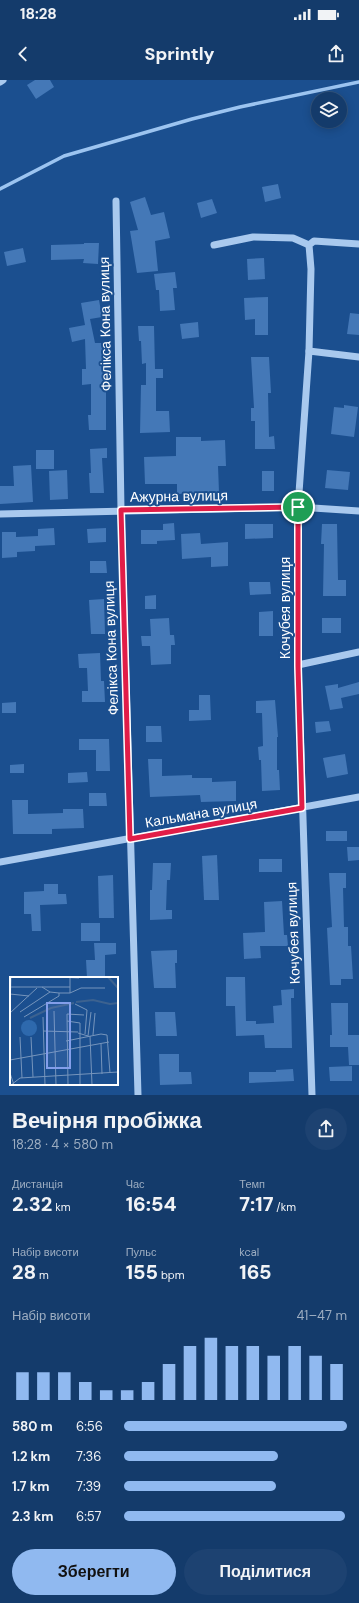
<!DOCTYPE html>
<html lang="uk">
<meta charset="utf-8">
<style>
:root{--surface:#143b6b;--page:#1d4271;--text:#f1f3f6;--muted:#9dadc1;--line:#33557e;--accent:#90b9f0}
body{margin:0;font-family:"DM Sans",sans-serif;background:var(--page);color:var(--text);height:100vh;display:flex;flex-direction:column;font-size:15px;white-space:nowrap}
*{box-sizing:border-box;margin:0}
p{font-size:13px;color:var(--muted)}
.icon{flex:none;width:22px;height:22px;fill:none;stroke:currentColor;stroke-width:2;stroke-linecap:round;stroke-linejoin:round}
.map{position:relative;height:1015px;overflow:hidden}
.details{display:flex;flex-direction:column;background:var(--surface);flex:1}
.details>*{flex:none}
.tools{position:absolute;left:311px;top:12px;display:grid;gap:8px}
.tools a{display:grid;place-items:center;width:36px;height:36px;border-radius:50%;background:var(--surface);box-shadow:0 2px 10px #0003,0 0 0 1px var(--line);font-size:20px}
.pin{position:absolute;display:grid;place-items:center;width:34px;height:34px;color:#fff;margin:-17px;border:2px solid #fff;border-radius:50%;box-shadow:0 1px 4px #0007}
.round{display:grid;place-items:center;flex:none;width:42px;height:42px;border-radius:21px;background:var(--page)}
.overview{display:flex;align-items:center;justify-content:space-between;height:68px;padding:0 12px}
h1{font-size:22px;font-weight:800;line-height:30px}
.metrics{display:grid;grid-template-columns:repeat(3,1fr);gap:6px;height:68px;padding:4px 12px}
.metrics div{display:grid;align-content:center}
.metrics b{font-size:20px;font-weight:800}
.metrics small{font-size:11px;font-weight:400}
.metrics p{font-size:11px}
.chart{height:112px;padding:8px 12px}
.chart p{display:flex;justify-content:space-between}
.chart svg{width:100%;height:72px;margin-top:4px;stroke:var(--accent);stroke-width:6}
.button{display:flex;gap:8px;margin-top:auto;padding:8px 12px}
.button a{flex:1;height:46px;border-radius:24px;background:var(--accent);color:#111;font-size:16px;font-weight:800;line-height:46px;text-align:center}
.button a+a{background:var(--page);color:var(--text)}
ul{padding:0 12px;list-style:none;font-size:13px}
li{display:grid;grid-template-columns:64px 48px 1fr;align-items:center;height:30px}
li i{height:10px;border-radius:5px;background:var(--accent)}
.status{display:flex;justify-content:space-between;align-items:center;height:28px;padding:0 20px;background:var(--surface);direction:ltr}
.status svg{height:11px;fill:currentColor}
header{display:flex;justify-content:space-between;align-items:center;height:52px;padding:0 12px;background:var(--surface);font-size:18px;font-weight:800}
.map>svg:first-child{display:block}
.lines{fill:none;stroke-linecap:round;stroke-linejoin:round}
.stream{stroke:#9cc4f0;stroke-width:3.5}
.building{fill:#4478b7}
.minor{stroke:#a9c9ee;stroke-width:7}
.route-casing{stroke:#fff;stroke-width:8}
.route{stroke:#e11d48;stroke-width:5}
.labels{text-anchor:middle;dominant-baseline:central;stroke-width:4;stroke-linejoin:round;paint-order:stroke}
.street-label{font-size:14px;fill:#fff;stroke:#1b4f8f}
.inset-river{fill:none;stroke:#3c6290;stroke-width:2}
.inset-road{fill:none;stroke:#7695bc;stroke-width:1}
.view{fill:#839eea;fill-opacity:0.15;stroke:#839eea;stroke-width:2}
.inset-edge{fill:none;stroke:#fff;stroke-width:2}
</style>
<div class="status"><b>18:28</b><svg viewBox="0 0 49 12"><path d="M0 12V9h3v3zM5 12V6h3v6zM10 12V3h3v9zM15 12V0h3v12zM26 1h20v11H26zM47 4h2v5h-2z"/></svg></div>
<header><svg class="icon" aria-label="back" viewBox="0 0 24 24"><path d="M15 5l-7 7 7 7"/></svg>Sprintly<svg class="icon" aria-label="share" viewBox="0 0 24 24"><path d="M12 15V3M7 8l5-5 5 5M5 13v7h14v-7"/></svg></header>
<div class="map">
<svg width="359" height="1015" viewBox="0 0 359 1015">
<rect width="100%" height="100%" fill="#1b4f8f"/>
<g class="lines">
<!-- stream -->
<polyline class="stream" points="0,109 64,76 192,39 240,27 359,2"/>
</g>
<!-- building -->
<g class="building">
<polygon points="35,0 50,0 54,7 36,19 27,5"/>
<polygon points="278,104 281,118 265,122 262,107"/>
<polygon points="145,117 151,135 164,132 170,158 155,161 158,191 137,193 130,151 138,150 130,122"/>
<polygon points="212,119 217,133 201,138 197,123"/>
<polygon points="84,163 99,163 98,184 83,183 84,179 51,180 51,165 84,164"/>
<polygon points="23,168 26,182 7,186 4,172"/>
<polygon points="264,178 265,199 248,200 247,179"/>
<polygon points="175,192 177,208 173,208 175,230 160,231 159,210 156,210 154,194"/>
<polygon points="268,217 268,255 255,255 255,239 245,240 244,218"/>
<polygon points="99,220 102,237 90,239 95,263 103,263 103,288 106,288 106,350 89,350 88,335 91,335 91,304 82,305 82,289 86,289 85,259 72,262 69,248 85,245 81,223"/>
<polygon points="350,233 359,234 359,255 347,254"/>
<polygon points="198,242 199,257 182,259 180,244"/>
<polygon points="138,246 154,246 155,289 163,289 163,298 156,298 156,331 169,331 170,352 140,353 141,305 146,305 146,283 142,284 141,261 139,261"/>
<polygon points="251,277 269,277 271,313 268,313 269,357 274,356 275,369 255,369 255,341 251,341 251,328 254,328"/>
<polygon points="344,325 358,327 354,357 331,354 334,327 344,328"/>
<polygon points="176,357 201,357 201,361 225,360 226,386 218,386 219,412 177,414 177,404 145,404 144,377 176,376"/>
<polygon points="107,368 107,378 102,378 104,413 90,413 89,393 91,393 90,369"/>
<rect x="36" y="370" width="18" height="19"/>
<polygon points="31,385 33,422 0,424 0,406 14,406 13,386"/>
<polygon points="67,390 68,419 50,420 49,391"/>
<polygon points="327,390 350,392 348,410 325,408"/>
<rect x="262" y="391" width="12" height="20"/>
<polygon points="174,443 175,460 157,461 157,464 141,464 141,450 163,450 163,444"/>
<polygon points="245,444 273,444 273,458 245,459"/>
<polygon points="322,444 337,444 338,500 346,500 346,516 323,516 324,464 321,464"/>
<polygon points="54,448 55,465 35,466 35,471 17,472 17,477 2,478 2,452 16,452 16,457 38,456 38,449"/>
<polygon points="106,448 106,462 88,463 87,449"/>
<polygon points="200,453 201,464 228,462 228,486 211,487 211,477 182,479 181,454"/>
<polygon points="90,481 106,481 107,493 90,493"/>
<polygon points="249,502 270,502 271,514 250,515"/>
<polygon points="156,515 156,529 145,529 145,516"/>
<polygon points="104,519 105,554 91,554 89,520"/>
<polygon points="273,531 273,556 259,556 259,532"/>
<polygon points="169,538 170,555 174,555 175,565 171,565 171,584 151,585 150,566 142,566 141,556 151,556 150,539"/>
<rect x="322" y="538" width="19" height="15"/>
<polygon points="100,573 101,601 104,601 105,622 82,622 82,611 88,611 87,588 79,588 78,574"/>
<polygon points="359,602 359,614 341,618 343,628 330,630 325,606 338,604 338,608"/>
<polygon points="199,615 210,615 211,640 189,641 189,630 199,630"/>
<polygon points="275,620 278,657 277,657 277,690 279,690 280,710 262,711 261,680 259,680 258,667 263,666 262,633 256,633 256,621"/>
<polygon points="16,622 16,633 2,633 2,623"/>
<polygon points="329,641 331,651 316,653 315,642"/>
<polygon points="146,646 161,646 162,662 146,662"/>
<polygon points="79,659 109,659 110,691 96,691 96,670 79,670"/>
<polygon points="345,674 348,694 327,698 323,678"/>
<polygon points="148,679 162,679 162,696 192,695 192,698 212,698 212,702 236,701 236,721 201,722 200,715 150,717"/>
<polygon points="24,684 24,693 10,693 10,685"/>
<polygon points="87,692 88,702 68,703 68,693"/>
<polygon points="89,713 106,713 107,726 89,726"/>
<polygon points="12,720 28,720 28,734 63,733 63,729 83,729 84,748 52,749 52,754 13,754"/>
<rect x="326" y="751" width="21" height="10"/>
<polygon points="347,767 359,767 359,780 348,781"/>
<polygon points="217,775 219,820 204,820 202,776"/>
<rect x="259" y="779" width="23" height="13"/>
<polygon points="153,783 171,783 170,800 167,800 166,830 172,830 172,839 150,840 150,810 152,810"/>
<polygon points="329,793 346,793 346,808 343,808 344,847 348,847 348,866 351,866 353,899 341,899 341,905 330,905 327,848 332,847"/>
<polygon points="113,795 114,838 99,838 98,796"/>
<polygon points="44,804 58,804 58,814 66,814 67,824 40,825 41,851 32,851 31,834 24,834 24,812 44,811"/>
<polygon points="282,821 284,855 287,855 288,866 260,866 261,878 244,879 243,853 265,852 264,822"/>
<rect x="81" y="843" width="19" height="18"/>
<polygon points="94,863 116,863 116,874 105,875 105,898 87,898 86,880 95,880"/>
<polygon points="177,870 177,883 175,883 176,908 154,908 151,871"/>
<polygon points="226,897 245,897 246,941 256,941 256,944 274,943 273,926 282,925 281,910 294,909 294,918 291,918 292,968 265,968 264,955 236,956 235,926 226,926"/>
<polygon points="331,923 348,923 348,955 359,955 359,985 349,985 348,967 330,967 330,955 332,955"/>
<polygon points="155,932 175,932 177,956 156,956"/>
<polygon points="159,974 179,974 179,992 191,992 192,1004 160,1005"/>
<polygon points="352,986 352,1001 330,1001 329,987"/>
<polygon points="293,989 294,1001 249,1003 249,992 276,992 276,990"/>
</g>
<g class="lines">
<!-- minor -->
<g class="minor">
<polyline points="0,2 3,0"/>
<polyline points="116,121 121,430 138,1015"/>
<polyline points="214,165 253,157 293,158 309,165"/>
<polyline points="309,271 359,277"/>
<polyline points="0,434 298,427 359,431"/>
<polyline points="298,585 359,572"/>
<polyline points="0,782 359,717"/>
<polyline points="312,1015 298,585 298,427 309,271 311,189 309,165 314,161 359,164"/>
</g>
</g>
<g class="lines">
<defs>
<polygon id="route" points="298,427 298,586 302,728 130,759 121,430"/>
</defs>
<!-- route casing -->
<use href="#route" class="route-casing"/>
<!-- route -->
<use href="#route" class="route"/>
</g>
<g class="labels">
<!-- street labels -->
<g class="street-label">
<text transform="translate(105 244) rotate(-91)">Фелікса Кона вулиця</text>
<text transform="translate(179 416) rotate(-1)">Ажурна вулиця</text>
<text transform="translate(285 528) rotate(-90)">Кочубея вулиця</text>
<text transform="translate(111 568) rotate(-92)">Фелікса Кона вулиця</text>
<text transform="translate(201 733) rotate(-10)">Кальмана вулиця</text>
<text transform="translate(293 853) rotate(-92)">Кочубея вулиця</text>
</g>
</g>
<!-- overview -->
<g transform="translate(10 897)">
<rect width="108" height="108" fill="#1b4f8f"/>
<path d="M11 51a8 8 0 1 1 16 0a8 8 0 1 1-16 0Z" fill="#2e69ad"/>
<path class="inset-river" d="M 98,0 L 108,11M 66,25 L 83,23 L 100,27 L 108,26M 20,41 L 41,31 L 64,26"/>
<path class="inset-road" d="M 47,0 L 69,1M 0,10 L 60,10M 32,10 L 40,15 L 49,16 L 60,16 L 71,11 L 95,11M 60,16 L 60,0M 0,17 L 19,19M 65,27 L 77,33 L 75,57M 0,32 L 1,0M 44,34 L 46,108M 10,35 L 40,15M 0,36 L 27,11M 14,40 L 49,19 L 49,16M 33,40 L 35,108M 57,44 L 70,46 L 70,108M 33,54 L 68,55M 68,56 L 78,59 L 81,35M 83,58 L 85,36M 80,59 L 82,108M 10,60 L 12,101M 21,60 L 23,100M 56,64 L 91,57 L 97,58 L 100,96M 91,67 L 92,97M 0,83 L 99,65M 0,96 L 4,108M 1,108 L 10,101 L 108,95M 58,108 L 57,37 L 74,38"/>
<path class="view" d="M 37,26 L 60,26 L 60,91 L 37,91 Z"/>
<rect width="108" height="108" class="inset-edge"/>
</g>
</svg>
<div class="tools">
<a><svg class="icon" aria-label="layers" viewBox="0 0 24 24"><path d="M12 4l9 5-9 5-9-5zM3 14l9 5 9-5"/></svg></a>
</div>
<div class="pin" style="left:298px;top:427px;background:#1e9e55"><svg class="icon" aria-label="arrive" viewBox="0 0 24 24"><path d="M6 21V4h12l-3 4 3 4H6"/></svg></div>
</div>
<section class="details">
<div class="overview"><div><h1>Вечірня пробіжка</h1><p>18:28 · 4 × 580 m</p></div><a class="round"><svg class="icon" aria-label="share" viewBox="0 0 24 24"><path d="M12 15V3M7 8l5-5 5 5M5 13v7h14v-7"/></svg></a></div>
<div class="metrics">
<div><p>Дистанція</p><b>2.32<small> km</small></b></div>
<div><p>Час</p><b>16:54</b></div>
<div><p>Темп</p><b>7:17<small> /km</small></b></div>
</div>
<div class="metrics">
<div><p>Набір висоти</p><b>28<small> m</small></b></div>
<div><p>Пульс</p><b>155<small> bpm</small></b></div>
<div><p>kcal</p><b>165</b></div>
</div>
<div class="chart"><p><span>Набір висоти</span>41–47 m</p>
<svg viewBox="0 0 160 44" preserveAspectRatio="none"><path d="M5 44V27M15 44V27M25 44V27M35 44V33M45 44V38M55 44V38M65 44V33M75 44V22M85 44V11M95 44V6M105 44V11M115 44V11M125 44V17M135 44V11M145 44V17M155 44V22"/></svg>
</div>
<ul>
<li><b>580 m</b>6:56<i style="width:100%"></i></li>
<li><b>1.2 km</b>7:36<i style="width:69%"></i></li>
<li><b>1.7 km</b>7:39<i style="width:68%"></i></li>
<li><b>2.3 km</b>6:57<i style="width:99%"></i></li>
</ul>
<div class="button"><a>Зберегти</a><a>Поділитися</a></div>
</section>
